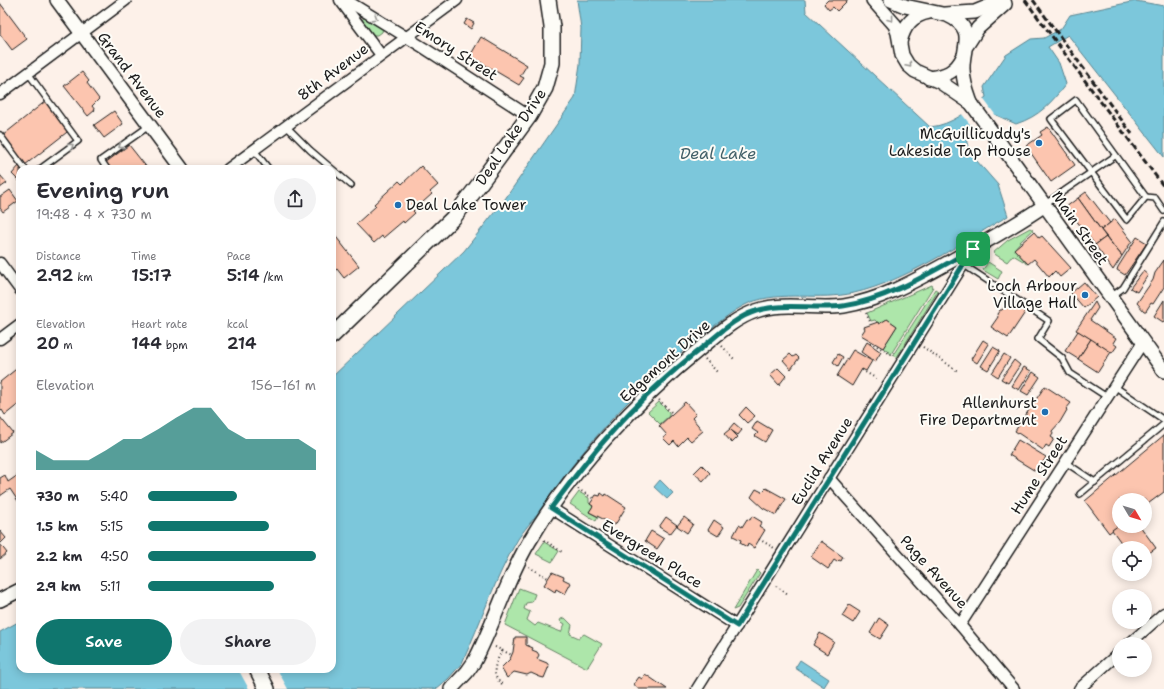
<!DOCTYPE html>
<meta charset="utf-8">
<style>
:root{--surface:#fff;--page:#f2f2f3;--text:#2b2b33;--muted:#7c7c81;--accent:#0f766e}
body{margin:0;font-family:"Shantell Sans",sans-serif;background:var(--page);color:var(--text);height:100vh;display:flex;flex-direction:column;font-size:15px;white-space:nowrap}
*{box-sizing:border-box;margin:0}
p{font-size:13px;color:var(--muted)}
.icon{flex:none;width:22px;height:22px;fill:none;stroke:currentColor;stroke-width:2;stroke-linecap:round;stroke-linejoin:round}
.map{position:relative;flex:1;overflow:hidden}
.side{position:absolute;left:16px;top:165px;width:320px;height:508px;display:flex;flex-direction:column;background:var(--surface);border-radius:12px;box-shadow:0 2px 10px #0003}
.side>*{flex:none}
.needle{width:26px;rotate:128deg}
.tools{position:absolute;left:1112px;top:493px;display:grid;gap:8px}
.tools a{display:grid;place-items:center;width:40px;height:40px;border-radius:50%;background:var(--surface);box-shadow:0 2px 10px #0003;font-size:20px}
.pin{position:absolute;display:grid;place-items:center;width:34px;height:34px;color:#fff;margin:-17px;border-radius:8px;box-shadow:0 2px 6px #0006}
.round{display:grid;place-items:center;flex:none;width:42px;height:42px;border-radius:21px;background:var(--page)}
.head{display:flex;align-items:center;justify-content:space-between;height:68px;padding:0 20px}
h1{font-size:22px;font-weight:600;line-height:30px}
.figures{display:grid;grid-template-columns:repeat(3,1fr);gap:6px;height:68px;padding:4px 20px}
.figures div{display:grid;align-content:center}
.figures b{font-size:17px;font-weight:600}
.figures small{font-size:11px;font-weight:400}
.figures p{font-size:11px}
.chart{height:112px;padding:8px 20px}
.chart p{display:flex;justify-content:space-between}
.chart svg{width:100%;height:72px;margin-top:4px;fill:var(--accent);opacity:.7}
.action{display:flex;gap:8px;margin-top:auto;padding:8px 20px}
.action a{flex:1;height:46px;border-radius:24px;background:var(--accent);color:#fff;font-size:16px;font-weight:600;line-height:46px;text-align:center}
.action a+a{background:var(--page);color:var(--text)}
ul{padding:0 20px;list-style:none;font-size:13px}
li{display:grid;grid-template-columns:64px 48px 1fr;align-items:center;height:30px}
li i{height:10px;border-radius:5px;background:var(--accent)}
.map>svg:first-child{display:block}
.green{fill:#ade6aa;stroke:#648163}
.water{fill:#7cc7db;stroke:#56838f}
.pier{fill:#fdf1e9}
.building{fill:#fcc5af;stroke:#1c1c1c}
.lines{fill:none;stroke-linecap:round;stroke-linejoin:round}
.service-casing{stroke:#1c1c1c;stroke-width:8}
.minor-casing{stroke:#1c1c1c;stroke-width:13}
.tertiary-casing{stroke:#1c1c1c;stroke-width:16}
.secondary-casing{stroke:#1c1c1c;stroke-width:18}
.path{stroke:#1c1c1c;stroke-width:2;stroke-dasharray:1 3;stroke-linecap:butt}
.service{stroke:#fdfcf7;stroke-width:5}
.minor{stroke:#fdfcf7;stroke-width:10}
.tertiary{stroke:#fdfcf7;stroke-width:13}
.secondary{stroke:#fdfcf7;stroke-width:15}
.rail{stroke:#1c1c1c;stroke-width:3;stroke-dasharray:6 3;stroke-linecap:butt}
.oneway{stroke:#989794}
.route-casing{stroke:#fff;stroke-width:8}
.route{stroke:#0f766e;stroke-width:5}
.poi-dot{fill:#1f6fb2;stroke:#fdfcf7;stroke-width:1.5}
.labels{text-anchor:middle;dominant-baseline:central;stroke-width:4;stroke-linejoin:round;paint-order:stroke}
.street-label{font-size:15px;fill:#1c1c1c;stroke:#fdfcf7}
.poi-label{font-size:15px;fill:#1c1c1c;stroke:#fdfcf7;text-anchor:end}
.water-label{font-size:16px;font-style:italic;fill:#426068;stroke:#fdfcf7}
</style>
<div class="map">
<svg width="1164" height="689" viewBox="0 0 1164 689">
<rect width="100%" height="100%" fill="#fdf1e9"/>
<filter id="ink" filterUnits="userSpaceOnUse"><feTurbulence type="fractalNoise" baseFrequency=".025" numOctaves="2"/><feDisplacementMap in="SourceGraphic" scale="8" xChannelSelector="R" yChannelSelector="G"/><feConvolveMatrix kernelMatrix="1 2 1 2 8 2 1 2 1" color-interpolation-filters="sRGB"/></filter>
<g filter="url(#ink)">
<!-- green -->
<g class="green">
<polygon points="365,16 383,28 382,32 378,35 373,35 362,20"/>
<polygon points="1030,228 1033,230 1021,241 1014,249 1028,264 1013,255 1007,262 993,253 1008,240"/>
<polygon points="988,262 1002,271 998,279 983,270"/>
<polygon points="932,285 933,287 891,354 883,348 897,326 887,319 879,324 875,320 871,321 867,313"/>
<polygon points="935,289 938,291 897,357 893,355"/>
<polygon points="659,402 669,412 669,416 660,424 648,412"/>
<polygon points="579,492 589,498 589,503 593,506 589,512 598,517 596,521 570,504"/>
<polygon points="544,542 559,551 552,562 536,554"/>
<polygon points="757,570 760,573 738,608 733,610"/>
<polygon points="519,588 535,594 532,602 526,603 524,609 530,612 527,620 535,626 538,623 561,632 565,624 560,621 561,619 565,618 572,625 570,634 579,638 584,634 602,644 587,668 505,625"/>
</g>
<!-- water -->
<g class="water">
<path d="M 577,0 L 805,0 L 806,12 L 930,127 C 952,125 969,110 986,97 L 984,87 L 1006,55 L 1031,39 L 1044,38 L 1061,29 L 1070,15 L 1136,1 L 1164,6 L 1164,157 L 1068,35 L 1048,47 L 1059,63 L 1066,84 C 1051,103 1040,116 1016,124 L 996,115 L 971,132 L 972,134 L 966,138 L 969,152 L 998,185 L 1008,216 C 963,242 904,282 854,293 C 819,301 782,290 749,303 C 731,311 716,325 700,337 C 636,388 583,446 538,513 C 531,522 524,530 518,539 C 495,578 481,622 462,663 L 448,679 L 436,689 L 0,689 L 0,632 L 20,621 L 20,669 L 332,669 L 332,377 L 464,251 L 505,199 L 575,98 L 580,64 L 581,28 Z"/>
<polygon points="660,480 673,493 667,499 654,487"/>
<polygon points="800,660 829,679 824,687 795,668"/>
</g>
<!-- pier -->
<g class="pier">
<polygon points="982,97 997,117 976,132 961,113"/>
<polygon points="238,669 277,669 288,689 249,689"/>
</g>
<!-- building -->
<g class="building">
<polygon points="828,0 847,0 847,1 837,11 833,7 829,10 824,4"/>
<polygon points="0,3 27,39 12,50 0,34"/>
<polygon points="467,19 474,23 471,29 464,24"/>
<polygon points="481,37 527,65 520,76 524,78 519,85 470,56"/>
<polygon points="82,72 89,81 87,83 99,99 92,106 95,110 88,116 64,86"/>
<polygon points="47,100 71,129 25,165 2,136"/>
<polygon points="114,111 123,124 104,138 94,125"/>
<polygon points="1048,127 1075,165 1051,182 1026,146 1042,135 1040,132"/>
<polygon points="129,145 148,169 110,169 105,163"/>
<polygon points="19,166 22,169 20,169 20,182 12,174"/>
<polygon points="421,166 438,185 430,192 432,194 413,211 415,213 404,223 403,221 383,238 382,236 374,243 356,224 376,206 374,204 399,181 402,184"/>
<polygon points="0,175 7,183 0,188"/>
<polygon points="10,190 18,201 3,212 0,208 0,197"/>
<polygon points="1086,192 1110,223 1101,230 1078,198"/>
<polygon points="1078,198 1106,237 1095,245 1066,207"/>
<polygon points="1115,219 1132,241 1122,256 1101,230"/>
<polygon points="1034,232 1039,238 1042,236 1071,268 1060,277 1055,271 1049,277 1034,259 1028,264 1014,249"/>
<polygon points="333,233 359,266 344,278 337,269 332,273"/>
<polygon points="1106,237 1122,256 1113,270 1095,245"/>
<polygon points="1137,237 1147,243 1125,275 1117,270 1118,267"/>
<polygon points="1164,260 1164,287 1153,304 1151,303 1146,311 1144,311 1137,303 1153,280 1155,273"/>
<polygon points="1143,271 1148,275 1137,292 1130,288"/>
<polygon points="1084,282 1097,297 1084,308 1071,293"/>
<polygon points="1009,300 1026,311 1008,338 991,327 998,317 997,314 1000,310 1002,310"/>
<polygon points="1164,300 1164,321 1163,322 1154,316"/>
<polygon points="1095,302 1098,308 1090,320 1116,338 1113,343 1117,346 1112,353 1076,330"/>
<polygon points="887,319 897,326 883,348 861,335 865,329 864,327 878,322 879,324"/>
<polygon points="1078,331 1091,339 1078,359 1065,351"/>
<polygon points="1091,339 1111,352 1098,372 1078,359"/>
<polygon points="983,340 989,344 977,363 971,359"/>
<polygon points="867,342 881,352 875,362 861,352"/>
<polygon points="993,347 1000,351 988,370 981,366"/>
<polygon points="853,350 872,361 866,371 862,369 852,386 837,376"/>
<polygon points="790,354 793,357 796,355 799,358 791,369 783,360"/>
<polygon points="838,354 843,357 838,366 833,362"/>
<polygon points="1004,354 1010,358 998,377 992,373"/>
<polygon points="1014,360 1020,365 1008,383 1001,379"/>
<polygon points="20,366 20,403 5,415 2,410 0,412 0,382"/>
<polygon points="1024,367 1031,371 1019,390 1012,386"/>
<polygon points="778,368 786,376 779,385 770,375"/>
<polygon points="1033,372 1040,377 1028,395 1021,391"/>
<polygon points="1045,386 1071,403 1066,409 1067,410 1060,422 1052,431 1053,434 1051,437 1054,439 1049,447 1046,445 1043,450 1015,431"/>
<polygon points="685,402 696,414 692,418 703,431 691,441 687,437 678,446 674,441 670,445 663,438 667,435 659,426"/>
<polygon points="746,407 755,416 747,423 739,415"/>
<polygon points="0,417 13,433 0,443"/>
<polygon points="757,421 772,430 765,442 755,436 758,433 752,429"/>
<polygon points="734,423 742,430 738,435 729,429"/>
<polygon points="730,429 738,437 732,443 724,434"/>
<polygon points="1164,435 1164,492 1145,506 1145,500 1119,500 1119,525 1109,533 1085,501"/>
<polygon points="1018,440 1046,457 1037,472 1009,455"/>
<polygon points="702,465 710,473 703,481 694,473"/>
<polygon points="5,475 8,482 18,475 20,477 20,504 10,489 0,496 0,478"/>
<polygon points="766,488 786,499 776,515 763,508 751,497 756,489 762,492"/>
<polygon points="601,493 605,496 606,494 626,507 615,525 589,512 593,506 590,504 596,495 600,496"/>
<polygon points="752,516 762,522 759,526 765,530 754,548 748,544 747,547 740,543 741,540 733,536 739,525 742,527 747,519 750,520"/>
<polygon points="666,517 677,525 670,534 659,527"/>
<polygon points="684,517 693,524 687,533 677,526"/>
<polygon points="714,520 724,527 718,536 708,530"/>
<polygon points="1119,525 1140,526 1156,548 1145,556 1145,548 1125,548 1112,530"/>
<polygon points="0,531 6,538 0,544"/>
<polygon points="651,531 664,539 657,549 645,541"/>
<polygon points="821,541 843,557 841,561 839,560 837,562 834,560 828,569 811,557"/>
<polygon points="0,544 7,553 0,559"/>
<polygon points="552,572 564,577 563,579 571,583 565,594 556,589 555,592 544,585"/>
<polygon points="849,605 860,612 853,623 842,616"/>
<polygon points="879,618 889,625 880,639 870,633"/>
<polygon points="820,633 834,642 827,654 813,645"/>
<polygon points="515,637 526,637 526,645 533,648 532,650 537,652 539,655 537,659 547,663 549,666 544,678 540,677 531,673 527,675 514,672 507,678 501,668 510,659 513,652"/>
<polygon points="645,674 667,689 639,689 636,687 634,684 639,677 642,679"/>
</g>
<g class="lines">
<defs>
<g id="service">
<polyline points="28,73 78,141 40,169"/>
<polygon points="1076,100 1146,197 1127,220 1051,119"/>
<polyline points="286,126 310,150 351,185"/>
<polyline points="0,135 25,169"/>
<polyline points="254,150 268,168"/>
<polyline points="107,169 101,160 149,126"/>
<polyline points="1146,197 1155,198 1164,211"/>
<polyline points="1045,204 1115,156"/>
<polyline points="964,265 1049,321 1038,339 1062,358 1070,373 1107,397"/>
<polyline points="1112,296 1123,288 1164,222"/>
<polyline points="1114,386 1164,420"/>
<polyline points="1065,462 1095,482"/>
<polyline points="1080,494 1164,424"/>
</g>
<g id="minor">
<polyline points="340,0 381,55"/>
<polyline points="346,0 424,48 529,116"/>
<polyline points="0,94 126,0"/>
<polyline points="228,169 457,0"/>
<polyline points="0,263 20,290"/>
<polyline points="0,339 20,324"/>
<polyline points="829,478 960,625 1014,689"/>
<polyline points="551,508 737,626"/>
<polyline points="960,625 1143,342"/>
<polyline points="1129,644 1164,613"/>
<polyline points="697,689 973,249"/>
<polyline points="1079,689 1119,653"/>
</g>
<g id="tertiary">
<polyline points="57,0 182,169"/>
<polyline points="873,0 895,25 898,33 902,55 908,65 915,71 940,82 971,103"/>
<path d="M 891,0 L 905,6 L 947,15 C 978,29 962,47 963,69 C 963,82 967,92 971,103 L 1164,371"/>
<polyline points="945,14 975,12 1004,0"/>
<path d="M 900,42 C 904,26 912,15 929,12"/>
<polyline points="967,45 978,28 1005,4"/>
<path d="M 929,78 C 945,76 956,72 963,57"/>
<polyline points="0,600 20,590"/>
<path d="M 451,689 L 467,672 L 474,662 C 495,623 506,580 529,542 C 571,470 637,400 701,348 C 718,334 735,318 756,311 C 784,301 815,310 844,306 C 882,300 918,279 951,261 C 983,243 1015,226 1045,205"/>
</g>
<g id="secondary">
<polyline points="332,336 453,218 475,190 529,116 545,88 552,63 552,27 548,0"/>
<polyline points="257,669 267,689"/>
</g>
</defs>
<!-- service casing -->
<use href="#service" class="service-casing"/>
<!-- minor casing -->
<use href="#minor" class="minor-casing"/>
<!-- tertiary casing -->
<use href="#tertiary" class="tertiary-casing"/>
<!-- secondary casing -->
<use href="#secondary" class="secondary-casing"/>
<!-- path -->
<g class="path">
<polyline points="866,313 871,324"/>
<polyline points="870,342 894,356"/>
<polyline points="722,346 734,359"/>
<polyline points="923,347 959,372"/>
<polyline points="705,359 718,373"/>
<polyline points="862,370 877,379"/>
<polyline points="659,400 672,413"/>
<polyline points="578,489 594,499"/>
<polyline points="759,539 774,548"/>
<polyline points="544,540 562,552"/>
<polyline points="529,567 548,578"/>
<polyline points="776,586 788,594"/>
<polyline points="495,647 512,655"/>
<path d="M 502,684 C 489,674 496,661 503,650"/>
</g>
<!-- service -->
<use href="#service" class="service"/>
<!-- minor -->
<use href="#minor" class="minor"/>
<!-- tertiary -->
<use href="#tertiary" class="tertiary"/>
<!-- secondary -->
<use href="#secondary" class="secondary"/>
<!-- rail -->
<g class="rail">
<polyline points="1025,0 1164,187"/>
<polyline points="1033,0 1132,134"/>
</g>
</g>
<!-- one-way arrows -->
<defs><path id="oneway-chevron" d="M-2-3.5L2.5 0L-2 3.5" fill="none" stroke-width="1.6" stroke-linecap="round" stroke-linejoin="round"/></defs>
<g class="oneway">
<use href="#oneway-chevron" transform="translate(375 18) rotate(32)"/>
<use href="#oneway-chevron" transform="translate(891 19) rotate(53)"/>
<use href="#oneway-chevron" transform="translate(909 65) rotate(49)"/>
<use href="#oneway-chevron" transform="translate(71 146) rotate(-36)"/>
<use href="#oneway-chevron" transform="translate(121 146) rotate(144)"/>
</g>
</g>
<g class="lines" filter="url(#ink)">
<defs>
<path id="route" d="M 973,249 L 737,626 L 551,508 C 570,483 589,457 611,433 C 639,401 671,372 704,346 C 720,333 736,317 756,311 C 784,302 815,310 843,306 C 887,300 935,270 973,249 Z"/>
</defs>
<!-- route casing -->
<use href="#route" class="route-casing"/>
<!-- route -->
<use href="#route" class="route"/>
</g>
<!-- markers -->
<g class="poi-dot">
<circle cx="1039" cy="143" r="4"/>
<circle cx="398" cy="205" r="4"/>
<circle cx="1085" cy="295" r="4"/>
<circle cx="1045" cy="412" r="4"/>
</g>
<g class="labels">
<!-- street labels -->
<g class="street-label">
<text transform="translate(456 51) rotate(33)">Emory Street</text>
<text transform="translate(333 72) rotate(-37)">8th Avenue</text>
<text transform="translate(132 75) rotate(53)">Grand Avenue</text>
<text transform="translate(511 137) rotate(-56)">Deal Lake Drive</text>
<text transform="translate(1080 228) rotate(55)">Main Street</text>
<text transform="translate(665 361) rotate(-42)">Edgemont Drive</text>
<text transform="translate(822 461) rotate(-58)">Euclid Avenue</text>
<text transform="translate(1039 475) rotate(-57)">Hume Street</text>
<text transform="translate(652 554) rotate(32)">Evergreen Place</text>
<text transform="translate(934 572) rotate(48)">Page Avenue</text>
</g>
<!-- poi labels -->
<g class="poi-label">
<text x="1031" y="134">McGuillicuddy's<tspan x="1031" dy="17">Lakeside Tap House</tspan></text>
<text x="406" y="205" text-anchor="start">Deal Lake Tower</text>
<text x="1077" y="286">Loch Arbour<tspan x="1077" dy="17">Village Hall</tspan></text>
<text x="1037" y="403">Allenhurst<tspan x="1037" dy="17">Fire Department</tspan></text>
</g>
<!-- water labels -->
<g class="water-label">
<text x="718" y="153">Deal Lake</text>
</g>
</g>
</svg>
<div class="tools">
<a><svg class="needle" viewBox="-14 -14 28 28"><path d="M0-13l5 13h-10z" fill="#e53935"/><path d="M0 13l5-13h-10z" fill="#7c7c81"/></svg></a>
<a><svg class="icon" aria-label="locate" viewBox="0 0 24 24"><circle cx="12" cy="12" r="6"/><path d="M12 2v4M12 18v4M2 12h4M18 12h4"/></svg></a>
<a>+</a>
<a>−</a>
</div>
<div class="pin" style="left:973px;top:249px;background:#1e9e55"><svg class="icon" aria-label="arrive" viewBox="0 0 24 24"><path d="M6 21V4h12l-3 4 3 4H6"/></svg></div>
<section class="side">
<div class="head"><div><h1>Evening run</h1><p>19:48 · 4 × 730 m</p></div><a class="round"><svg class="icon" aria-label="share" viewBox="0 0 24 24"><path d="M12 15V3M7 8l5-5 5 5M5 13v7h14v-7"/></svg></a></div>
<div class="figures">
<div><p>Distance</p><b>2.92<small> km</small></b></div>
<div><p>Time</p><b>15:17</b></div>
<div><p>Pace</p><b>5:14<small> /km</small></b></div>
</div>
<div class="figures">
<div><p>Elevation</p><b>20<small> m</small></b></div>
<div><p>Heart rate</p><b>144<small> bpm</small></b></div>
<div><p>kcal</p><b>214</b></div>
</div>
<div class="chart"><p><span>Elevation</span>156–161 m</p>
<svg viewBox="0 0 160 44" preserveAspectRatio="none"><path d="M0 44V32L10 38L20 38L30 38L40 32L50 25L60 25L70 19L80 12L90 6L100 6L110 19L120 25L130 25L140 25L150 25L160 32V44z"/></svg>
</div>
<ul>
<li><b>730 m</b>5:40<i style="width:53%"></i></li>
<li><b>1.5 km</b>5:15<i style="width:72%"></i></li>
<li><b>2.2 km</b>4:50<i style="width:100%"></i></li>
<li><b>2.9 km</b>5:11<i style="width:75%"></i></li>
</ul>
<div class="action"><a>Save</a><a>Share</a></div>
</section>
</div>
